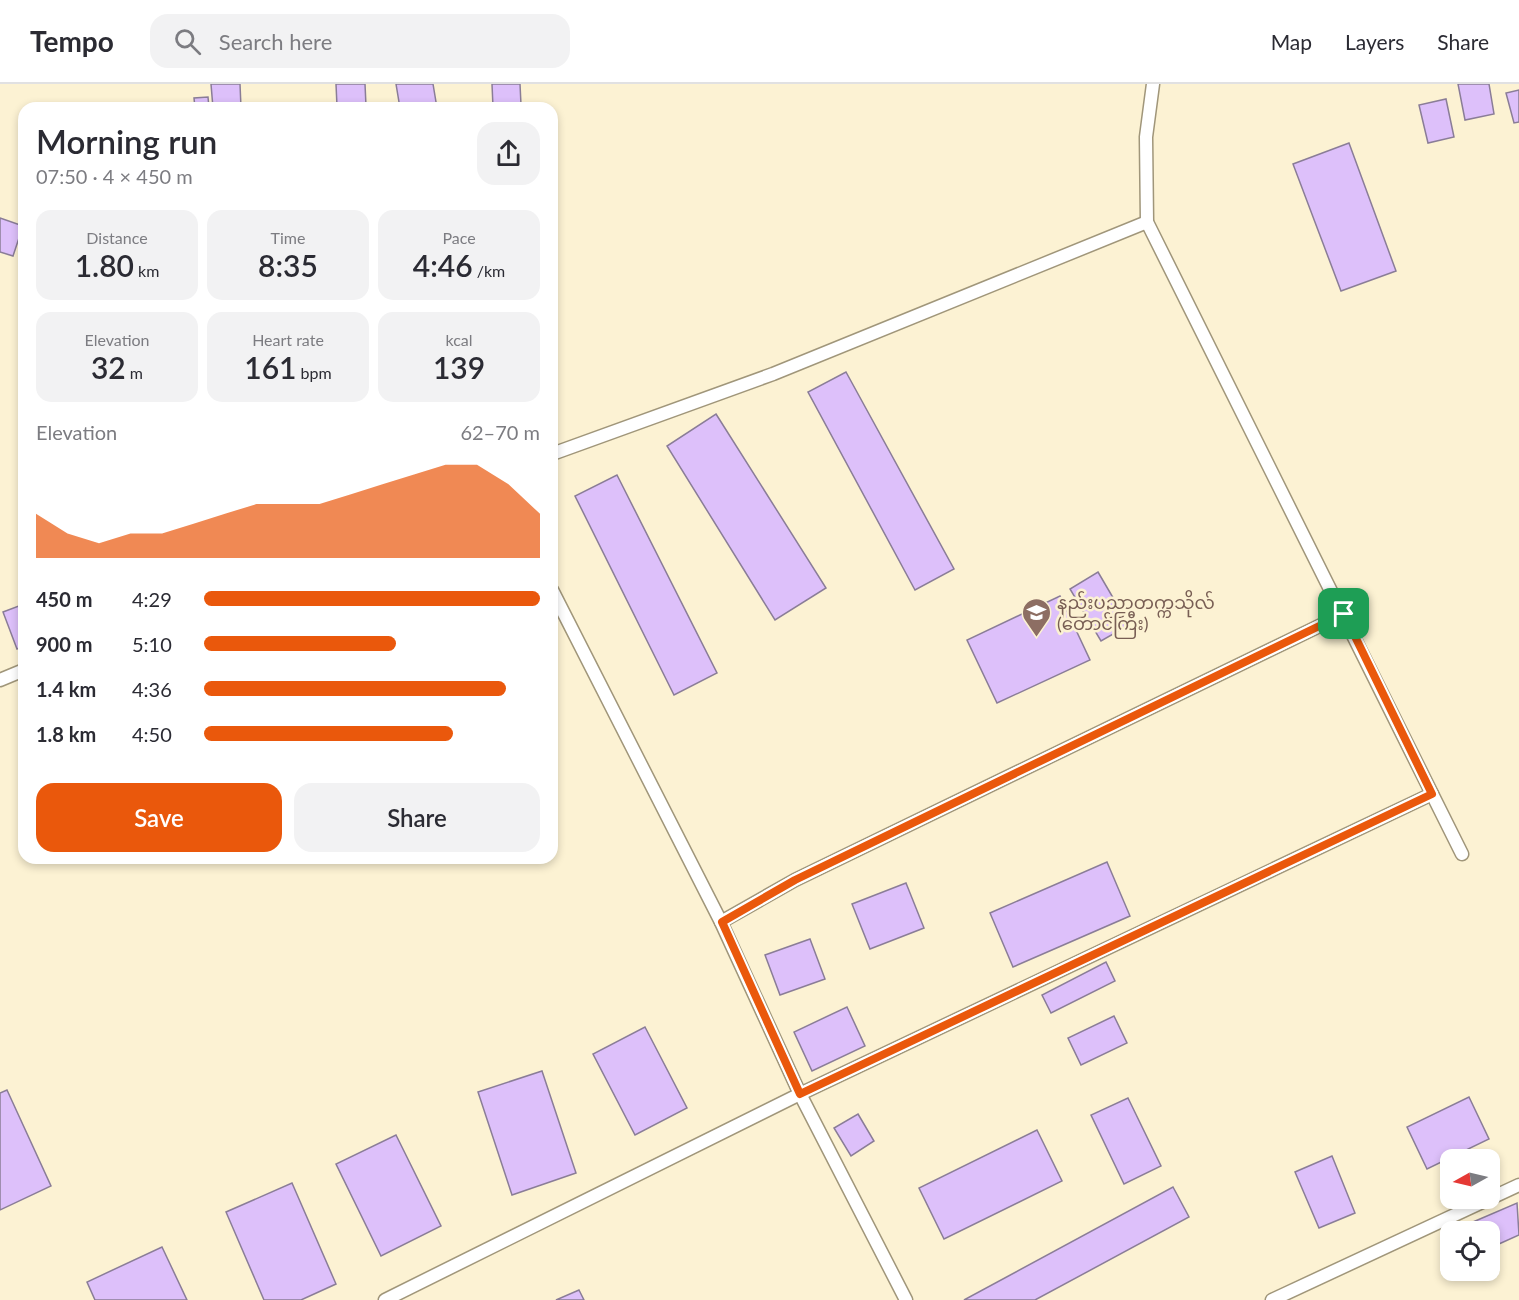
<!DOCTYPE html>
<meta charset="utf-8">
<style>
:root{--surface:#fff;--page:#f2f2f3;--text:#2b2b33;--muted:#7c7c81;--line:#e1e1e2;--accent:#ea580c}
body{margin:0;font-family:Lato,"Noto Sans Myanmar",sans-serif;background:var(--page);color:var(--text);height:100vh;display:flex;flex-direction:column;font-size:22px;white-space:nowrap}
*{box-sizing:border-box;margin:0}
p{font-size:20px;color:var(--muted)}
.icon{flex:none;width:33px;height:33px;fill:none;stroke:currentColor;stroke-width:2;stroke-linecap:round;stroke-linejoin:round}
.map{position:relative;flex:1;overflow:hidden}
.sheet{position:absolute;left:18px;top:18px;width:540px;height:762px;display:flex;flex-direction:column;background:var(--surface);border-radius:18px;box-shadow:0 3px 9px #0003}
.sheet>*{flex:none}
.needle{width:39px;rotate:262deg}
.buttons{position:absolute;left:1440px;top:1065px;display:grid;gap:12px}
.buttons a{display:grid;place-items:center;width:60px;height:60px;border-radius:12px;background:var(--surface);box-shadow:0 3px 9px #0003;font-size:30px}
.pin{position:absolute;display:grid;place-items:center;width:51px;height:51px;color:#fff;margin:-26px;border-radius:12px;box-shadow:0 3px 9px #0006}
.round{display:grid;place-items:center;flex:none;width:63px;height:63px;border-radius:18px;background:var(--page)}
.overview{display:flex;align-items:center;justify-content:space-between;height:102px;padding:0 18px}
h1{font-size:33px;font-weight:600;line-height:45px}
.figures{display:grid;grid-template-columns:repeat(3,1fr);gap:9px;height:102px;padding:6px 18px}
.figures div{display:grid;align-content:center;border-radius:15px;background:var(--page);text-align:center}
.figures b{font-size:30px;font-weight:600}
.figures small{font-size:16px;font-weight:400}
.figures p{font-size:16px}
.chart{height:168px;padding:12px 18px}
.chart p{display:flex;justify-content:space-between}
.chart svg{width:100%;height:108px;margin-top:6px;fill:var(--accent);opacity:.7}
.button{display:flex;gap:12px;margin-top:auto;padding:12px 18px}
.button a{flex:1;height:69px;border-radius:18px;background:var(--accent);color:#fff;font-size:24px;font-weight:600;line-height:69px;text-align:center}
.button a+a{background:var(--page);color:var(--text)}
ul{padding:0 18px;list-style:none;font-size:20px}
li{display:grid;grid-template-columns:96px 72px 1fr;align-items:center;height:45px}
li i{height:15px;border-radius:8px;background:var(--accent)}
header{display:flex;align-items:center;gap:36px;box-sizing:border-box;height:84px;padding:0 30px;background:var(--surface);border-bottom:2px solid var(--line)}
header strong{font-size:28px}
nav{display:flex;gap:33px;margin-inline-start:auto;font-size:21px}
.search{width:420px;height:54px;background:var(--page);display:flex;align-items:center;gap:15px;box-sizing:border-box;padding:0 21px;border-radius:18px;color:var(--muted);font-size:22px}
.map>svg:first-child{display:block}
.building{fill:#ddc0fa;stroke:#8a7d97;stroke-width:1.5}
.lines{fill:none;stroke-linecap:round;stroke-linejoin:round}
.service-casing{stroke:#a0967a;stroke-width:15}
.service{stroke:#fff;stroke-width:12}
.route-casing{stroke:#fff;stroke-width:12}
.route{stroke:#ea580c;stroke-width:8}
.labels{text-anchor:middle;dominant-baseline:central;stroke-width:5;stroke-linejoin:round;paint-order:stroke}
.education-label{font-size:18px;fill:#785e54;stroke:#fcf2d3;text-anchor:start}
</style>
<header>
<strong>Tempo</strong>
<div class="search"><svg class="icon" aria-label="search" viewBox="0 0 24 24"><circle cx="10" cy="10" r="6"/><path d="M15 15l6 6"/></svg>Search here</div>
<nav><a>Map</a><a>Layers</a><a>Share</a></nav>
</header>
<div class="map">
<svg width="1519" height="1216" viewBox="0 0 1519 1216">
<rect width="100%" height="100%" fill="#fcf2d3"/>
<!-- building -->
<g class="building">
<polygon points="211,0 240,0 241,24 213,24"/>
<polygon points="336,0 365,0 366,22 337,22"/>
<polygon points="396,0 433,0 437,24 400,24"/>
<polygon points="492,0 520,0 521,21 493,23"/>
<polygon points="1458,0 1489,0 1494,30 1465,36"/>
<polygon points="1519,6 1519,38 1514,39 1506,9"/>
<polygon points="208,13 209,24 195,24 194,14"/>
<polygon points="1446,15 1454,53 1428,59 1419,21"/>
<polygon points="1349,59 1396,187 1341,207 1293,80"/>
<polygon points="0,134 23,142 13,172 0,168"/>
<polygon points="846,288 954,485 915,506 808,308"/>
<polygon points="716,330 826,504 775,536 667,362"/>
<polygon points="617,391 717,589 674,611 575,412"/>
<polygon points="1098,488 1129,541 1101,557 1070,505"/>
<polygon points="1060,512 1090,576 997,619 967,556"/>
<polygon points="24,520 24,562 17,565 3,528"/>
<polygon points="1107,778 1130,832 1013,883 990,829"/>
<polygon points="906,799 924,844 870,865 852,820"/>
<polygon points="810,855 825,895 780,911 765,871"/>
<polygon points="1106,878 1115,897 1051,929 1042,911"/>
<polygon points="847,923 865,962 812,987 794,948"/>
<polygon points="1114,932 1127,959 1081,981 1068,954"/>
<polygon points="645,943 687,1024 635,1051 593,970"/>
<polygon points="542,987 576,1089 512,1111 478,1008"/>
<polygon points="7,1006 51,1102 0,1126 0,1009"/>
<polygon points="1469,1013 1489,1055 1427,1085 1407,1043"/>
<polygon points="1128,1014 1161,1082 1124,1100 1091,1031"/>
<polygon points="858,1030 874,1057 851,1072 834,1044"/>
<polygon points="1037,1046 1062,1097 944,1155 919,1104"/>
<polygon points="396,1051 441,1142 381,1172 336,1080"/>
<polygon points="1332,1072 1355,1129 1319,1144 1295,1088"/>
<polygon points="292,1099 336,1200 301,1216 264,1216 226,1128"/>
<polygon points="1173,1103 1189,1133 1035,1216 964,1216"/>
<polygon points="1517,1119 1519,1151 1490,1164 1490,1148 1469,1148 1466,1141"/>
<polygon points="162,1163 187,1216 95,1216 87,1198"/>
<polygon points="579,1206 584,1216 556,1216"/>
</g>
<g class="lines">
<defs>
<g id="service">
<polyline points="1153,0 1146,53 1147,138 1462,770"/>
<polyline points="552,370 773,290 1147,138"/>
<polyline points="552,506 721,838 800,1010 906,1216"/>
<polyline points="0,596 24,586"/>
<polyline points="721,838 795,796 1344,530"/>
<polyline points="385,1216 800,1010 1432,710"/>
<polyline points="1272,1216 1519,1101"/>
</g>
</defs>
<!-- service casing -->
<use href="#service" class="service-casing"/>
<!-- service -->
<use href="#service" class="service"/>
</g>
<g class="lines">
<defs>
<polygon id="route" points="1344,530 1432,710 800,1010 722,838 795,796"/>
</defs>
<!-- route casing -->
<use href="#route" class="route-casing"/>
<!-- route -->
<use href="#route" class="route"/>
</g>
<!-- icons -->
<defs>
<symbol id="university-pin" viewBox="-11 -11 22 30"><path d="M0 17L-7.5 6A9.5 9.5 0 1 1 7.5 6Z" fill="#8d6e63" stroke="#fcf2d3"/><path d="M0-5L7-2L0 1L-7-2ZM-4 1L0 2.5L4 1V4Q0 6-4 4Z" fill="#fff"/></symbol>
</defs>
<g fill-rule="evenodd">
<use href="#university-pin" x="1020" y="512" width="33" height="45"/>
</g>
<g class="labels">
<!-- education labels -->
<g class="education-label">
<text x="1057" y="518">နည်းပညာတက္ကသိုလ်<tspan x="1057" dy="21">(တောင်ကြီး)</tspan></text>
</g>
</g>
</svg>
<div class="buttons">
<a><svg class="needle" viewBox="-14 -14 28 28"><path d="M0-13l5 13h-10z" fill="#e53935"/><path d="M0 13l5-13h-10z" fill="#7c7c81"/></svg></a>
<a><svg class="icon" aria-label="locate" viewBox="0 0 24 24"><circle cx="12" cy="12" r="6"/><path d="M12 2v4M12 18v4M2 12h4M18 12h4"/></svg></a>
</div>
<div class="pin" style="left:1344px;top:530px;background:#1e9e55"><svg class="icon" aria-label="arrive" viewBox="0 0 24 24"><path d="M6 21V4h12l-3 4 3 4H6"/></svg></div>
<section class="sheet">
<div class="overview"><div><h1>Morning run</h1><p>07:50 · 4 × 450 m</p></div><a class="round"><svg class="icon" aria-label="share" viewBox="0 0 24 24"><path d="M12 15V3M7 8l5-5 5 5M5 13v7h14v-7"/></svg></a></div>
<div class="figures">
<div><p>Distance</p><b>1.80<small> km</small></b></div>
<div><p>Time</p><b>8:35</b></div>
<div><p>Pace</p><b>4:46<small> /km</small></b></div>
</div>
<div class="figures">
<div><p>Elevation</p><b>32<small> m</small></b></div>
<div><p>Heart rate</p><b>161<small> bpm</small></b></div>
<div><p>kcal</p><b>139</b></div>
</div>
<div class="chart"><p><span>Elevation</span>62–70 m</p>
<svg viewBox="0 0 160 44" preserveAspectRatio="none"><path d="M0 44V26L10 34L20 38L30 34L40 34L50 30L60 26L70 22L80 22L90 22L100 18L110 14L120 10L130 6L140 6L150 14L160 26V44z"/></svg>
</div>
<ul>
<li><b>450 m</b>4:29<i style="width:100%"></i></li>
<li><b>900 m</b>5:10<i style="width:57%"></i></li>
<li><b>1.4 km</b>4:36<i style="width:90%"></i></li>
<li><b>1.8 km</b>4:50<i style="width:74%"></i></li>
</ul>
<div class="button"><a>Save</a><a>Share</a></div>
</section>
</div>
